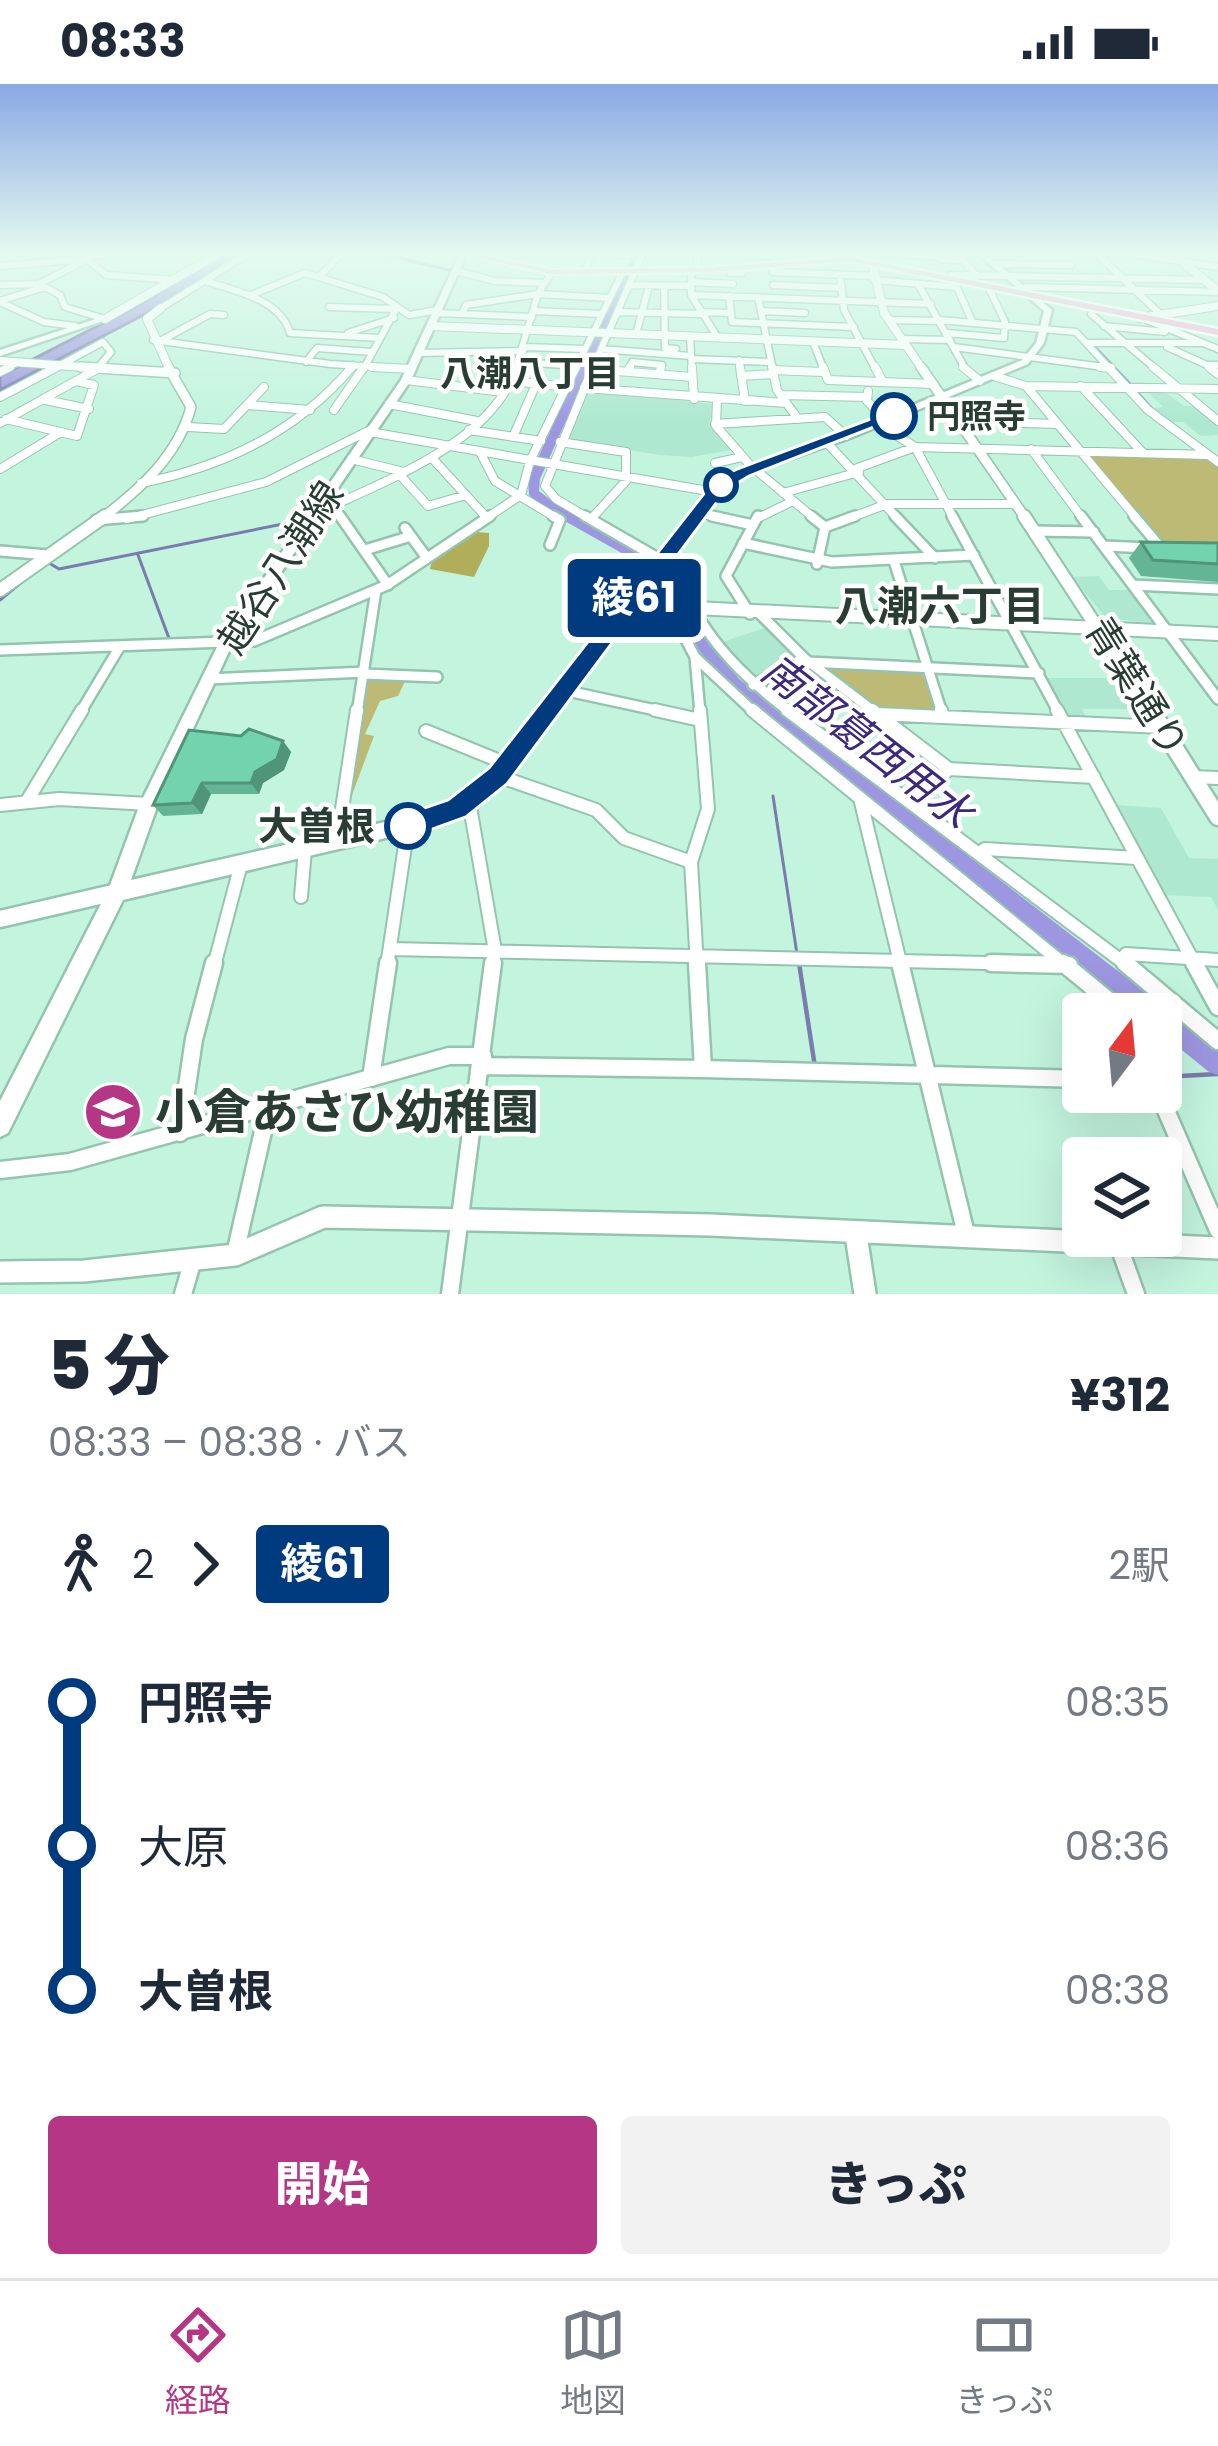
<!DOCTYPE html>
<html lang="ja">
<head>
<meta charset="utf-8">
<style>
  :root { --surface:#fff; --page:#f2f2f3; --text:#1f2937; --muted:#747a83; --line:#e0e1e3; --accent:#b53684 }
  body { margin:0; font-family:Poppins,"Noto Sans JP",sans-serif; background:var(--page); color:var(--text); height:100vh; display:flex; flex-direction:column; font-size:45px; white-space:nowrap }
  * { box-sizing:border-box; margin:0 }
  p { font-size:39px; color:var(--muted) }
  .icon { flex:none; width:66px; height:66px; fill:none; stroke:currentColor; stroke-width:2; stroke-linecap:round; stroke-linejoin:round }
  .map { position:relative; height:1210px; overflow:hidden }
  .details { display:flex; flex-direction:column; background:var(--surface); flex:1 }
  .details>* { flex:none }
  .badge { padding:0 24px; border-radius:9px; font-size:42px; line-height:78px }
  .needle { width:78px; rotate:16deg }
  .buttons { position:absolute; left:1062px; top:909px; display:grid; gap:24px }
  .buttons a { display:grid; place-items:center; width:120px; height:120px; border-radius:12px; background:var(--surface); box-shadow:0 12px 48px #0002; font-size:60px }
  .map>.badge { position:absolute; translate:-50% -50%; box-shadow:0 0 0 6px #fff }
  .legs { display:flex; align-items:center; gap:18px; height:132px; padding:0 48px; font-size:39px }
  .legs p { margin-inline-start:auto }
  .summary { display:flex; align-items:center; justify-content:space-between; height:204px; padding:0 48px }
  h1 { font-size:66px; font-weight:800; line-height:90px }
  .action { display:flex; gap:24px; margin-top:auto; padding:24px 48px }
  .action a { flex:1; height:138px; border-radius:12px; background:var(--accent); color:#fff; font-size:48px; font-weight:800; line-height:138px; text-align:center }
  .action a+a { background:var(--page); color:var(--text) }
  ul { padding:0 48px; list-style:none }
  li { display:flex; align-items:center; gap:42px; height:144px; font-size:45px }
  li i { display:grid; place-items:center; width:18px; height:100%; margin:0 15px; background:currentColor }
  li i::after { content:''; width:30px; height:30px; margin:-15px; border:9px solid; border-radius:50%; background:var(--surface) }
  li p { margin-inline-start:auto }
  li:first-child i { background:linear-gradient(#0000 50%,currentColor 0) }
  li:last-child i { background:linear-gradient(currentColor 50%,#0000 0) }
  .status { display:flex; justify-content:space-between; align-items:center; height:84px; padding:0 60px; background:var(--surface); direction:ltr }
  .status svg { height:33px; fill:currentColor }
  .tabs { display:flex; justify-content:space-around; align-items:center; height:168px; border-top:3px solid var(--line); background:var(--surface); font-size:33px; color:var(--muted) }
  .tabs a { display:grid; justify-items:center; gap:6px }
  .tabs .current { color:var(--accent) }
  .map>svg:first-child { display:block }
  .built { fill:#aee8d0 }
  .green { fill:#bcba74 }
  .forest { fill:#b0ae5a }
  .water { fill:#9d97e1; stroke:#7a7cad; stroke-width:3 }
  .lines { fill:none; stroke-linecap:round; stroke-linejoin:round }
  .stream-far1 { stroke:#7a7cad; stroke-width:3 }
  .stream { stroke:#7a7cad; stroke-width:4.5 }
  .river { fill:#9d97e1; fill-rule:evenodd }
  .minor-far4-casing { stroke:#94c4b0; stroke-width:9 }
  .minor-far3-casing { stroke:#94c4b0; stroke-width:10 }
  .minor-far2-casing { stroke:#94c4b0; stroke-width:14 }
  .minor-far1-casing { stroke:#94c4b0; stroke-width:16 }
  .minor-casing { stroke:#94c4b0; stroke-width:21 }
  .tertiary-far4-casing { stroke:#94c4b0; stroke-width:10 }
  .tertiary-far3-casing { stroke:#94c4b0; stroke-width:12 }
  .tertiary-far2-casing { stroke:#94c4b0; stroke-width:16 }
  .tertiary-far1-casing { stroke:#94c4b0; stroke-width:21 }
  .tertiary-casing { stroke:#94c4b0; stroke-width:26 }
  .secondary-casing { stroke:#94c4b0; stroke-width:5 }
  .primary-casing { stroke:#fff; stroke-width:5 }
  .minor-far4 { stroke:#fff; stroke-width:6 }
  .minor-far3 { stroke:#fff; stroke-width:8 }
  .minor-far2 { stroke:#fff; stroke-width:9 }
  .minor-far1 { stroke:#fff; stroke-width:12 }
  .minor { stroke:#fff; stroke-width:16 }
  .tertiary-far4 { stroke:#fff; stroke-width:8 }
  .tertiary-far3 { stroke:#fff; stroke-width:9 }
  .tertiary-far2 { stroke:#fff; stroke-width:12 }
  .tertiary-far1 { stroke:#fff; stroke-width:16 }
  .tertiary { stroke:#fff; stroke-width:21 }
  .secondary { fill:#fff; fill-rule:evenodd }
  .primary { fill:#f4bbd9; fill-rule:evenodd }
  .wall { fill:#63b596 }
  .shaded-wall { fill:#50947a }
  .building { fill:#73d3af; stroke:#50947a; stroke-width:3 }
  .line-1 { fill:#003b80; stroke:#fff; stroke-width:3 }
  .stop-1-dot { fill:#fff; stroke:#003b80; stroke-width:6 }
  .labels { text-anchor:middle; stroke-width:9; stroke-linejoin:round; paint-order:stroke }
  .far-stop-label { font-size:33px; font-weight:bold; fill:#293d35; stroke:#fff; text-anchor:start }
  .far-neighbourhood-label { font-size:36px; font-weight:bold; fill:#293d35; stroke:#fff }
  .street-label { font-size:39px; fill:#293d35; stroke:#fff }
  .stop-label { font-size:39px; font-weight:bold; fill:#293d35; stroke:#fff; text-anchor:end }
  .neighbourhood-label { font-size:42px; font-weight:bold; fill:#293d35; stroke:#fff }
  .water-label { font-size:42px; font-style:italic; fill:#3b297e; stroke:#fff }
  .near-poi-label { font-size:48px; font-weight:bold; fill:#293d35; stroke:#fff; text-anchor:start }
</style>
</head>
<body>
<div class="status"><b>08:33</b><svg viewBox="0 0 49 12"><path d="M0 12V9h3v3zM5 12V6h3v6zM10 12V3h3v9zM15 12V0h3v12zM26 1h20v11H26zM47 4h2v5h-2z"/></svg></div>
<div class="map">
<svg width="1218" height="1210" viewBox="0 0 1218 1210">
  <rect width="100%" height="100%" fill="#c2f4de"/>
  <!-- built -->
  <path class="built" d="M1144 304 1161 305 1184 322H1195L1218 339V351L1201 352 1183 338H1170L1153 324 1163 323Z
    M587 306 712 320 710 341 731 366 692 373 660 371 567 356Z
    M1099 492 1109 506H1133L1159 540 1106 534 1072 493Z
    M765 544 799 574 753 597 716 560Z
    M1046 594H1123L1143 625H1082L1088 637 1069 636Z
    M1114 721 1161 724 1189 774 1218 775V825L1211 813 1163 811Z"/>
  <!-- green -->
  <path class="green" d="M1085 370 1203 372 1218 380V462L1161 460Z
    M823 585 921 586 937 627H877Z
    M369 594 406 595 398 612 380 617 365 650 374 652 346 727Z"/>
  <!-- forest -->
  <path class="forest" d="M476 448 489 449V462L474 493 430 485 432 477Z"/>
  <!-- water -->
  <path class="water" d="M225 169H244L147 229 0 306V292L137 222Z"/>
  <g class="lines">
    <!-- stream-far1 -->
    <path class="stream-far1" d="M378 169 449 186
      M1095 263 1130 300
      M1136 307 1153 326
      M138 471 170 557
      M49 479 59 485 298 437
      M0 516 40 483
      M773 712 797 870"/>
    <!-- stream -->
    <path class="stream" d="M799 879 815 983
      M1161 993 1218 990"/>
    <!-- river -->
    <path class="river" d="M633 169H641L540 395 539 407 557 421 660 479 699 545 739 595 1218 964V991L1209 988 1161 949V930H1137L727 603 689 553 650 485 547 427 529 411 528 395Z"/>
    <defs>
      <path id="minor-far4" d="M601 169 630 171
        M697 169 698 186
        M733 169 770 172
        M884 169 940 173
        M1096 169 1159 229
        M1128 169 1218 183
        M93 172 118 169
        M941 175 963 176 976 191
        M995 180 1071 181
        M0 182 87 175 106 191 176 196
        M691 186V211L718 254
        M456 187 495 197 545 199
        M585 188 592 169
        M773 188 873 192
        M730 189H742
        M840 191 844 226 876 286
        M950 191 1204 196
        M320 192 342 169
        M874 196 956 203
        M208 198C237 207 281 216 290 249L380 254
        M691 198 733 200
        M918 200 966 286
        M0 201 39 200
        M630 201 691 202
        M773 201 841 204
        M956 201 972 237
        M42 202 39 200 82 178
        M664 202 665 264 676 265
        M1026 203 1218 208
        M251 211 305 189 383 213 409 231 438 226
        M691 211 931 220
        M729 212 732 238 854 243
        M758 213 773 286
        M0 217 45 203 60 211 65 223 105 235
        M0 218 44 238 75 242
        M329 223 396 225 363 286
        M161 224 249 169
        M1093 225 1091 230 1157 286
        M533 227 602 230
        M762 227 805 229
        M618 228 700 230
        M699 228 731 229
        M437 229 532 233
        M462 230 466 221 538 210 610 214
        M888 236 941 237
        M940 236 1076 248 1111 286
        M1147 236 1218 265
        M1104 242 1165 248
        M348 249 394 234
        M947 249 1004 254 1005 238 988 202
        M636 250 649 202
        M690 252 692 286
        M901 255 950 256
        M153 256 330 280 411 285
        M162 256 210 230 224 231
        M813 258 824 286
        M1087 259H1203
        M525 263 585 265
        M954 263 1111 284
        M1167 263 1207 281
        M601 265 691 272
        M418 269 523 267
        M691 275 771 278
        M739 276 740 286
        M306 278 317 264 372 268
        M521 278 577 282
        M592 285 599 286
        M4 286 18 278
        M51 286 103 258 111 268 96 286
        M349 286 353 281
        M515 286 538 210 552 188
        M575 286 623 187
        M592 286 643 169
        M629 286 632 278 662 281 660 286
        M1213 286 1207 281H1218"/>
      <path id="minor-far3" d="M372 283 411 285
        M692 283 694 315
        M740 283 745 317
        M772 283 777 306 798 335
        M823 283 828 296 933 300
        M875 283 883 298
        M963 283 980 297
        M1100 283 1111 284
        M1108 283 1148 326 1218 378
        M1153 283 1218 337
        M1209 283 1218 290
        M592 285 692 293
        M773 286 822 288
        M0 288 10 283
        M628 288 630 283
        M659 290 661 283
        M741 292 774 290
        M994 292 1026 302 1218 305
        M406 296 503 308
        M512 297 567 303
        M1026 302 1137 435
        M1081 302 1143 369
        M584 304 786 319
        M868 307 867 317 885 335
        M781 311 867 313
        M0 313 57 283
        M45 316 89 325
        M717 316 716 342 751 382 815 435
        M389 320 477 337
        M247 321 310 326
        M334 326 364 283
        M6 335 77 352 94 301 76 297
        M958 337 1057 340
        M0 339 101 283
        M877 339 915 363 954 435
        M715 340 825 333 846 352
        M188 343 224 345 264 303
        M469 346 541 357
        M370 348 714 408
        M513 353 536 300
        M560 358 626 368V397L591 435
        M827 359 898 435
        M1031 365 1083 435
        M480 368 495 397 558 435
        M432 374 487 434
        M351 375 404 388
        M715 379 742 373
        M0 385 61 348
        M855 385 915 363 1208 371
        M399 390 428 422 466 411
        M141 399C224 383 297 348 352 283
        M783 409 859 388
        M333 422 342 435
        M699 429 725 435
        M313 431C379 399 494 359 516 283
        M127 435 266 398 372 345
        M485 435 521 411 530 377 576 283
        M590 435 556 415 545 402 593 283
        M756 435 793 417
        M847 435 887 420H1016"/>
      <path id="minor-far2" d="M340 432 388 501
        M585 432 663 477
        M712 432 753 441
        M811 432 825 443 817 480
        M895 432 935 474
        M952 432 1059 629
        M1081 432 1218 615
        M1134 432 1161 464
        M96 436 143 432
        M825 443 855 432
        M405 444 424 470
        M1034 447 1094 448
        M743 459 832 478 974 471
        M550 461 560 436 553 432
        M1105 462 1149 464
        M365 466 411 452
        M0 467 48 471
        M664 476C707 550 722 577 791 629
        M894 477 942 629
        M649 495 658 502 695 573 755 629
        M1133 501 1218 505
        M750 530 726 492 758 432
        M760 530 804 574 876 629
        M0 566 254 557 387 501 490 432
        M695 573 700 629
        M808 578 1039 589
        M364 590 437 593
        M208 595 365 588
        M753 601 804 574
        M563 606 669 629
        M80 629 119 564
        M357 629 376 506"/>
      <path id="minor-far1" d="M655 626 700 636
        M752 626 1066 882
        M787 626 1128 882
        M872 626 949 685 912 718
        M941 626 943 633
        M1057 626 1196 882
        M878 630 1162 643
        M426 647 507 680
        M949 685 1094 693
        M498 692 596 726 624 754 691 778
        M1193 693 1218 694
        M860 714 901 882
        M27 717 82 626
        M469 717 495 867 493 882
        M0 721 59 715 149 720
        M337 758 357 626
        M980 769 985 765 1136 774
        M301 813 305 765
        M392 865 1069 881
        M1121 876 1126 870 1218 876
        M214 882 241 780
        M387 882 408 742
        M697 882 691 778 708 725 700 626"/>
      <path id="minor" d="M900 879 966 1150
        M991 879 1069 881
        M1063 879 1125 930
        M1125 879 1218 957
        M1194 879 1218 923
        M482 982 703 985 697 879
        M703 985 1083 995
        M371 994 388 879
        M1158 1008 1218 1146
        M180 1049 194 955 214 879
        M0 1086 70 1078 449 972H483
        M1118 1160 1136 1210
        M235 1170 269 1021
        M183 1210 193 1176
        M450 1210 493 879"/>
      <path id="tertiary-far4" d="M870 169 884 229 923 286
        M1179 169 1186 181 1218 207
        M161 224 147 235 170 286
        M1139 234 1218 222
        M105 235 220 169
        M431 242 906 261
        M0 277 125 286"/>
      <path id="tertiary-far3" d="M81 283 175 289
        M921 283 1026 435
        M101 435C140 405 178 372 191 323L168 283"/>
      <path id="tertiary-far2" d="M1024 432 1153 629
        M0 506 105 432
        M695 524 1218 550"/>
      <path id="tertiary-far1" d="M1151 626 1218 733
        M0 835 117 808"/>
      <path id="tertiary" d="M856 1151 865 1210
        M0 1188 84 1187 235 1171 323 1133 711 1141 1218 1164"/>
      <path id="secondary" d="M460 169H467L411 296 232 561 158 720 131 796 429 728 463 712 492 687 716 400 739 386 842 350 1022 276 1036 259 1044 227 977 169H985L1052 226 1044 259 1028 280 850 354 747 390 724 404 504 697 475 722 432 743 123 816 8 1049 0 1053V1017L109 804 140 720 219 559 401 296Z
        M102 233 109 235 0 272V266Z"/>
      <path id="primary" d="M457 169H474L552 186 708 184 850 173 1218 245V251L850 177 708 188 552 190Z
        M1209 169H1218V172L1210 171Z"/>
    </defs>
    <!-- minor-far4 casing -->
    <use href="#minor-far4" class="minor-far4-casing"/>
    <!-- minor-far3 casing -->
    <use href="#minor-far3" class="minor-far3-casing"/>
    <!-- minor-far2 casing -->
    <use href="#minor-far2" class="minor-far2-casing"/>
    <!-- minor-far1 casing -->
    <use href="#minor-far1" class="minor-far1-casing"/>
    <!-- minor casing -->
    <use href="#minor" class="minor-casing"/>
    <!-- tertiary-far4 casing -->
    <use href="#tertiary-far4" class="tertiary-far4-casing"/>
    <!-- tertiary-far3 casing -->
    <use href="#tertiary-far3" class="tertiary-far3-casing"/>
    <!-- tertiary-far2 casing -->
    <use href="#tertiary-far2" class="tertiary-far2-casing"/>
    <!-- tertiary-far1 casing -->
    <use href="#tertiary-far1" class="tertiary-far1-casing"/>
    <!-- tertiary casing -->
    <use href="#tertiary" class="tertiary-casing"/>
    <!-- secondary casing -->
    <use href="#secondary" class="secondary-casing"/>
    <!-- primary casing -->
    <use href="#primary" class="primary-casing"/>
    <!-- minor-far4 -->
    <use href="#minor-far4" class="minor-far4"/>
    <!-- minor-far3 -->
    <use href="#minor-far3" class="minor-far3"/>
    <!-- minor-far2 -->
    <use href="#minor-far2" class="minor-far2"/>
    <!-- minor-far1 -->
    <use href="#minor-far1" class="minor-far1"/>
    <!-- minor -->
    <use href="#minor" class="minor"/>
    <!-- tertiary-far4 -->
    <use href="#tertiary-far4" class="tertiary-far4"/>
    <!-- tertiary-far3 -->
    <use href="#tertiary-far3" class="tertiary-far3"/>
    <!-- tertiary-far2 -->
    <use href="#tertiary-far2" class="tertiary-far2"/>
    <!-- tertiary-far1 -->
    <use href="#tertiary-far1" class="tertiary-far1"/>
    <!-- tertiary -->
    <use href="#tertiary" class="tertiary"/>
    <!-- secondary -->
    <use href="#secondary" class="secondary"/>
    <!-- primary -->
    <use href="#primary" class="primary"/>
  </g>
  <!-- wall -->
  <path class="wall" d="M1141 458 1218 459V498L1141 492 1129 474Z
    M283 657 291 668 284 686 263 699 259 710H211L202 730 163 732 153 721Z"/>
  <!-- shaded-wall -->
  <path class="shaded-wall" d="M283 657 291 668 284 686 263 699 259 710 251 699 255 688Z
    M202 699 211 710 202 730 192 719Z"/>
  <!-- building -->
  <path class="building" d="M1141 458 1218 459V480L1153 476Z
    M249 645 283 657 277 675 255 688 251 699H202L192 719 153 721 189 646 241 652Z"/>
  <!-- sky -->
  <linearGradient id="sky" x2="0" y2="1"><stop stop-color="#8aa8e5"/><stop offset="0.5" stop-color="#e4faf0"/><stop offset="1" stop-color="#e4faf0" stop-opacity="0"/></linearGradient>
  <rect width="1218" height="339" fill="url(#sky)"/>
  <!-- line-1 -->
  <path class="line-1" d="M889 328 902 332 749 392 726 406 507 700 466 733 408 754 398 751 394 742 398 733 448 716 489 684 713 398 737 385Z"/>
  <!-- icons -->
  <defs>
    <symbol id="school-disc" viewBox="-11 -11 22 22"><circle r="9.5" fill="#b53684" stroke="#fff"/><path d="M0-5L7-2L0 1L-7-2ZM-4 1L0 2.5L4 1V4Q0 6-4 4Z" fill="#fff"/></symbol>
  </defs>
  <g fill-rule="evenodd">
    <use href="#school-disc" x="80" y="995" width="66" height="66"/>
  </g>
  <!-- markers -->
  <g class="stop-1-dot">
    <circle cx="894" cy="332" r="21"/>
    <circle cx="721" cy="401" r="15"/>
    <circle cx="408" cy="742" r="21"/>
  </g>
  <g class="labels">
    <!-- far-stop labels -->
    <g class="far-stop-label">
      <text x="927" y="344">円照寺</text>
    </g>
    <!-- far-neighbourhood labels -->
    <g class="far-neighbourhood-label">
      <text x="530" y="302">八潮八丁目</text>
    </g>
    <!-- street labels -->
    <g class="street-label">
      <text transform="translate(280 483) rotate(-57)" y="14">越谷八潮線</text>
      <text transform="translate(1137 603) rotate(58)" y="14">青葉通り</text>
    </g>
    <!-- stop labels -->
    <g class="stop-label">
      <text x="375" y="756">大曽根</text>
    </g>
    <!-- neighbourhood labels -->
    <g class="neighbourhood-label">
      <text x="940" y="537">八潮六丁目</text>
    </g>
    <!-- water labels -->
    <g class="water-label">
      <text transform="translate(867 657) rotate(38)" y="15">南部葛西用水</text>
    </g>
    <!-- near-poi labels -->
    <g class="near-poi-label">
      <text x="155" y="1045">小倉あさひ幼稚園</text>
    </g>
  </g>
</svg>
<div class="buttons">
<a><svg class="needle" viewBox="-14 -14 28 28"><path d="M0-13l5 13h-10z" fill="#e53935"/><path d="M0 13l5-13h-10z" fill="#747a83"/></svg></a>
<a><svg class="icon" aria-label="layers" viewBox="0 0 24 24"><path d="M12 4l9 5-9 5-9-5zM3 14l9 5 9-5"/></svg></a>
</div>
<b class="badge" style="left:634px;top:514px;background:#003b80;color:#fff">綾61</b>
</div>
<section class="details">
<div class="summary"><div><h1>5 分</h1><p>08:33 – 08:38 · バス</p></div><b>¥312</b></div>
<div class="legs"><svg class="icon" aria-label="walk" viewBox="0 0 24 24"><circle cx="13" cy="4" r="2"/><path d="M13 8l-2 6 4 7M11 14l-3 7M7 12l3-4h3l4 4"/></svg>2<svg class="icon" aria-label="forward" viewBox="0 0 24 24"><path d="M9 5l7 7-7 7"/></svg><b class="badge" style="background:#003b80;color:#fff">綾61</b><p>2駅</p></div>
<ul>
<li><i style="color:#003b80"></i><b>円照寺</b><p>08:35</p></li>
<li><i style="color:#003b80"></i><span>大原</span><p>08:36</p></li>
<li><i style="color:#003b80"></i><b>大曽根</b><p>08:38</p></li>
</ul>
<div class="action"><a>開始</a><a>きっぷ</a></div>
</section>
<nav class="tabs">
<a class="current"><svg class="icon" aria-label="directions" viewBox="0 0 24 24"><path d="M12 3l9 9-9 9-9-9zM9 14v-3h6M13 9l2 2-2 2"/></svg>経路</a>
<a><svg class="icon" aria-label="map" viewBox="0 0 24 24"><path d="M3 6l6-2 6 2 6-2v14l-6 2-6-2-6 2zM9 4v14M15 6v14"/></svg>地図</a>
<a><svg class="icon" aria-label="tickets" viewBox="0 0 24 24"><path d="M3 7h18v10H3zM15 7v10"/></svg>きっぷ</a>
</nav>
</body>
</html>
